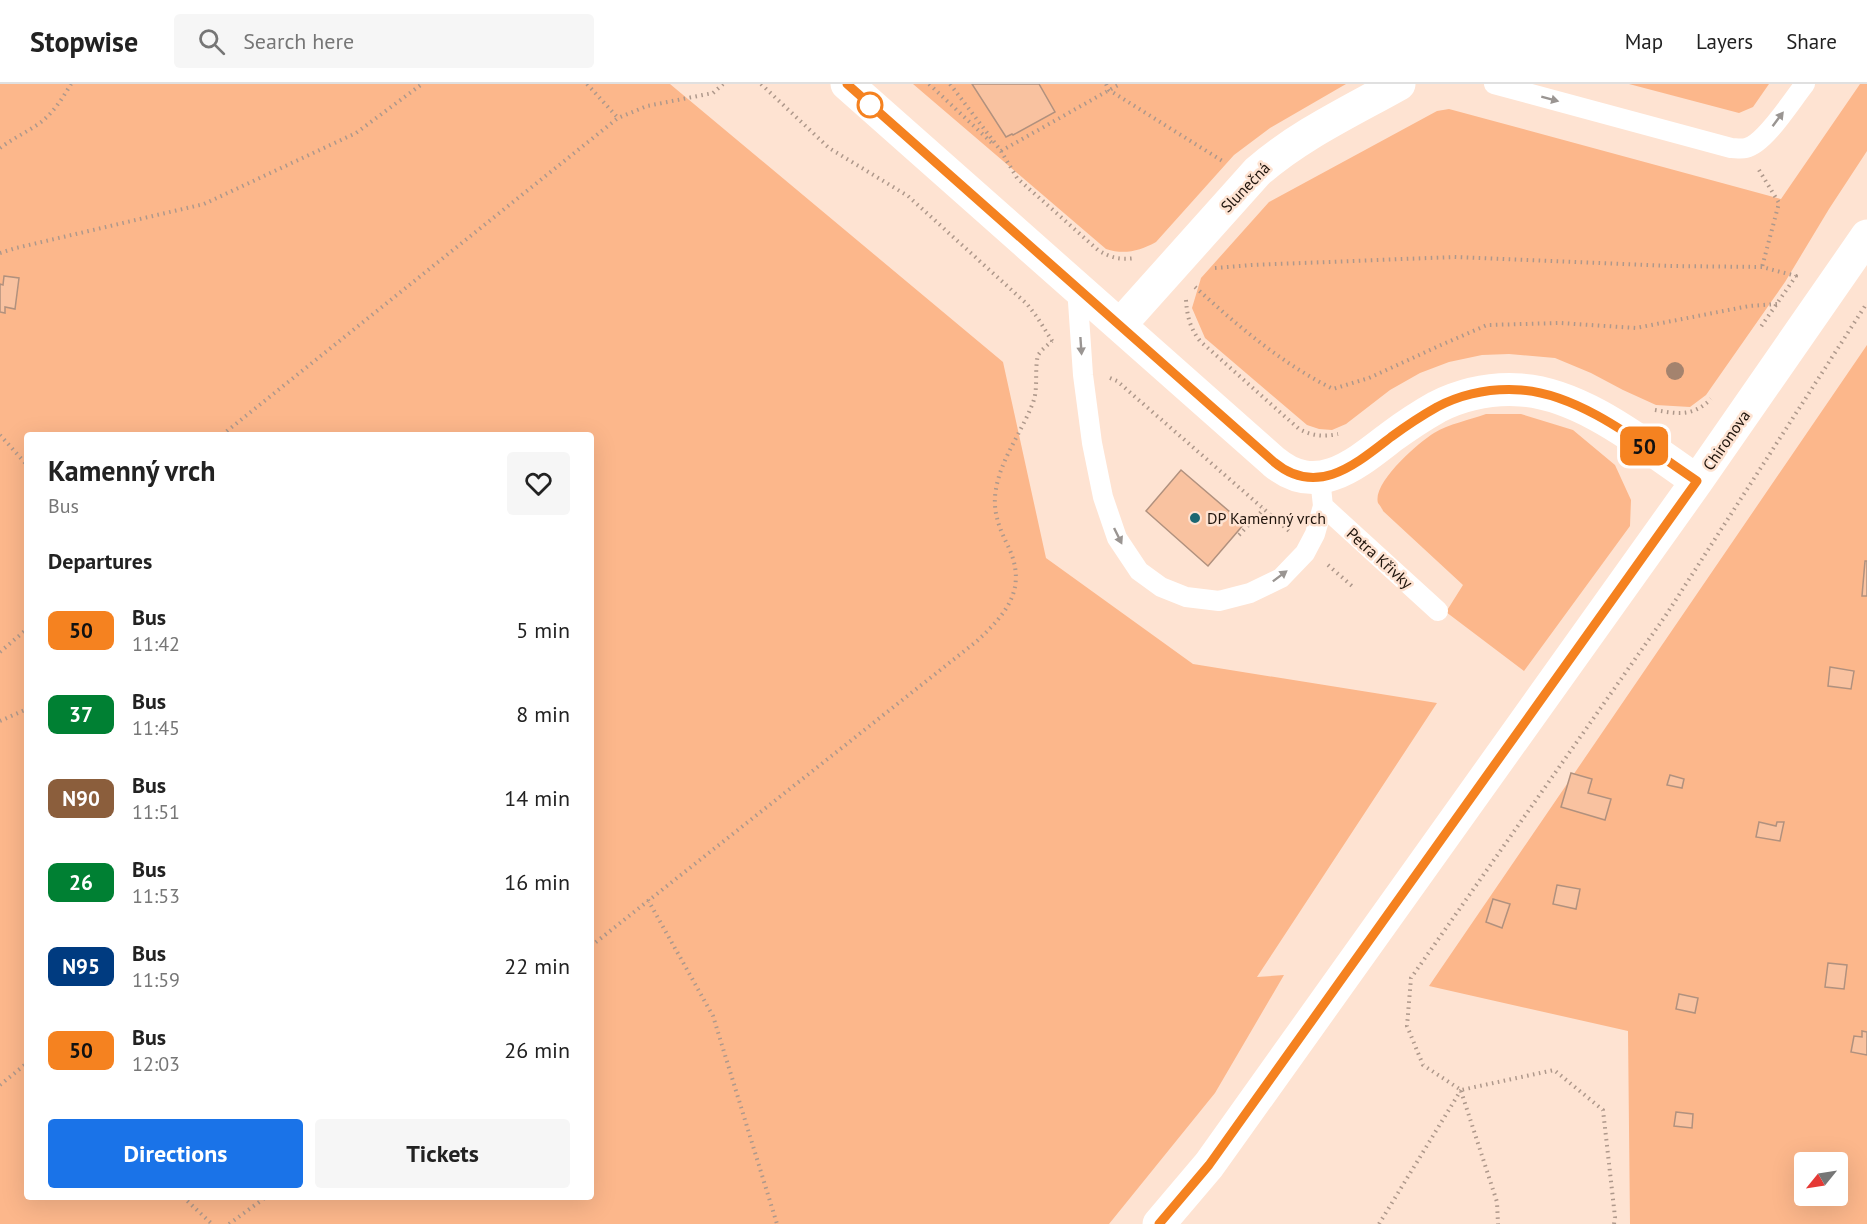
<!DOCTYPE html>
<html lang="en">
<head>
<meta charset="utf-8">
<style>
  :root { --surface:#fff; --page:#f6f6f6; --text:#222; --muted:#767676; --line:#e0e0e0; --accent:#1a73e8 }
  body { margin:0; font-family:"PT Sans",sans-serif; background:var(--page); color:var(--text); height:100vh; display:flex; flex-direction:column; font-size:22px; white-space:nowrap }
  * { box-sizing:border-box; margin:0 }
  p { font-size:20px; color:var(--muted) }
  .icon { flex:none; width:33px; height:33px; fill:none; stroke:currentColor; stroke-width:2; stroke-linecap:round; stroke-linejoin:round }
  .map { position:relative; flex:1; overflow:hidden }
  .side { position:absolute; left:24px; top:348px; width:570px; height:768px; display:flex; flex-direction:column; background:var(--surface); border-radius:6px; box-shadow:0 6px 24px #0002 }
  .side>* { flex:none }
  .badge { padding:0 12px; border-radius:9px; font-size:21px; line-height:39px }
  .needle { width:39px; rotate:240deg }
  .controls { position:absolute; left:1794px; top:1068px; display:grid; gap:12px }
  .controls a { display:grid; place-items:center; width:54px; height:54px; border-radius:6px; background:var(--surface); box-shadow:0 6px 24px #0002; font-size:30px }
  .map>.badge { position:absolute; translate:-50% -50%; box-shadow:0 0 0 3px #fff }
  h2 { padding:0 24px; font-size:22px; line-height:54px }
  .round { display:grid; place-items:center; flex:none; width:63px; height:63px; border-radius:6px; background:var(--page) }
  .headline { display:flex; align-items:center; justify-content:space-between; height:102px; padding:0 24px }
  h1 { font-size:28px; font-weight:800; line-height:45px }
  .primary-button { display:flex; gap:12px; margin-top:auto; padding:12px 24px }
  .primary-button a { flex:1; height:69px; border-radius:6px; background:var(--accent); color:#fff; font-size:24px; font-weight:800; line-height:69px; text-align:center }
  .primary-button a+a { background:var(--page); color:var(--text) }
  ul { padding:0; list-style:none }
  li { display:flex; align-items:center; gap:18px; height:84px; padding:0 24px }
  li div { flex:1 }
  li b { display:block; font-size:22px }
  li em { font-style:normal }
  li .badge { min-width:66px; font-weight:700; text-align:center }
  header { display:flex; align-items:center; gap:36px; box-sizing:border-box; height:84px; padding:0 30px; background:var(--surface); border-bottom:2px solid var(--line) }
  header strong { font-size:28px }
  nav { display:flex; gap:33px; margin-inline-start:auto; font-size:21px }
  .search { width:420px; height:54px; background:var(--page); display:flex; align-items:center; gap:15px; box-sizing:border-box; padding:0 21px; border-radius:6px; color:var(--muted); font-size:22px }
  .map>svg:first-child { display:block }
  .green { fill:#fcb78b; fill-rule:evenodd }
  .building { fill:#f9c2a0; stroke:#b1917e; stroke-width:1.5 }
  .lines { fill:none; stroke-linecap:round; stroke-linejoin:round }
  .path { stroke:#ae988b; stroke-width:4; stroke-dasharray:1.5 4.5; stroke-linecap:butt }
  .lane { stroke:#fff; stroke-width:20 }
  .street { stroke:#fff; stroke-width:33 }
  .secondary { stroke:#fff; stroke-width:33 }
  .tree { fill:#a4836e }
  .oneway { fill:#9a9592 }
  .line-casing { stroke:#fff; stroke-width:14 }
  .line { stroke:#f58220; stroke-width:9 }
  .stop-dot { fill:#fff; stroke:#f58220; stroke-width:3 }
  .poi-dot { fill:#1c6772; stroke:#fee3d2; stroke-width:2 }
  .labels { text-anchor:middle; stroke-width:5; stroke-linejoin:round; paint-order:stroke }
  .street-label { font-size:16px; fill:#1f140c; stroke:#fee3d2 }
  .poi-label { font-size:16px; fill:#1f140c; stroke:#fee3d2; text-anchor:start }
</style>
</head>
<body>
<header>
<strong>Stopwise</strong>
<div class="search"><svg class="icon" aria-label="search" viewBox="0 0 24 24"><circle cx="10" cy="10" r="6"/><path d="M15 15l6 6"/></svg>Search here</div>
<nav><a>Map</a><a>Layers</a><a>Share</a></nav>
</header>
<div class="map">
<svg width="1867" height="1140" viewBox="0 0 1867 1140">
  <rect width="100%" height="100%" fill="#fee3d2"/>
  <!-- green -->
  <path class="green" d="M0 0H670L1003 278 1046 474 1193 580 1437 619 1257 893 1284 891 1215 1009 1109 1140H0ZM27 351H591V1113H27Z
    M913 0H1346L1270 44 1234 71 1156 158C1140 167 1124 171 1106 165Z
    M1629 0H1769L1753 23 1739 29Z
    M1860 0H1867V67L1829 125 1785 198 1706 311 1690 323 1656 321 1623 306 1591 289 1555 274 1509 270 1482 271 1449 278 1420 289 1390 306 1346 340 1332 346 1319 345 1307 341 1205 254 1192 224 1201 194 1269 118 1437 27 1449 25 1781 115Z
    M1867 261V1140H1630L1628 947 1429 902ZM1804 1078H1838V1112H1804Z
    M1486 330H1521L1573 346 1615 381 1631 416 1630 442 1524 587 1446 528 1463 501 1383 427C1383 426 1379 420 1378 419 1372 399 1418 359 1434 349 1449 340 1469 336 1486 330Z"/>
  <!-- building -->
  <path class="building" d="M972 0H1039L1055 28 1013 51 1012 50 1006 53Z
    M4 192 19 194 15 225 5 223V229L0 228V200L3 201Z
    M1181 386 1244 440 1208 482 1146 427Z
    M1865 477H1867V512H1862Z
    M1830 583 1854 587 1851 605 1828 602Z
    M1571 689 1592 695 1588 709 1611 715 1605 736 1561 723Z
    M1670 691 1684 695 1682 704 1667 701Z
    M1759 738 1776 742 1777 738H1784L1780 757 1756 753Z
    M1557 801 1580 805 1576 825 1553 820Z
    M1493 815 1510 820 1502 844 1486 838Z
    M1828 879 1847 881 1844 905 1825 903Z
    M1679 910 1698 914 1695 929 1676 925Z
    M1862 947 1867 948V971L1851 968 1854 952 1862 953Z
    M1676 1028 1693 1030 1692 1044 1674 1042Z"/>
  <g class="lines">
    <!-- path -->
    <path class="path" d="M587 0 618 34
      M761 0 829 64 908 112 1027 220 1037 233 1054 260
      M929 0 992 59
      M950 0 1001 67 1017 94 1098 166C1111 174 1120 176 1135 174
      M1106 0 1109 6 1224 78
      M0 64C12 55 25 49 37 41 52 31 62 15 71 0
      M1001 67 1120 0
      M1759 86 1779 119 1762 183
      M0 169 16 164 204 120 356 49 422 0
      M1215 184 1252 181 1454 173 1671 182 1762 183 1796 192 1760 244
      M1195 203C1238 242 1281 279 1333 305L1369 294 1441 261 1487 241 1560 239 1636 244 1749 222 1777 220
      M1186 216C1187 232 1190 244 1200 257L1299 345C1312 352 1324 353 1338 350
      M1110 294 1117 297 1289 447
      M1655 326C1679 330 1692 333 1711 315
      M0 351 27 381
      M222 351 618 34 647 22 713 9 723 0
      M1239 451 1264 425
      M1328 481 1352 502
      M0 568 27 545
      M0 637 27 625
      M648 816 713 932 777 1140
      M591 862 977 557C1007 529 1028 504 1008 462 999 444 992 426 996 405 1001 375 1021 349 1032 321 1039 306 1034 287 1038 271L1042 266 1052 257
      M0 1001 27 979
      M1461 1007 1497 1118 1498 1140
      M183 1113 212 1140
      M229 1140 266 1113
      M1379 1140 1461 1006
      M1614 1140 1615 1133 1603 1026 1554 986 1461 1006 1423 981 1407 942 1411 894 1666 531 1867 219"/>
    <!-- lane -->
    <path class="lane" d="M1494 0 1731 64C1735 64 1741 65 1746 64 1765 60 1792 16 1805 0
      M1077 203 1083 291 1092 359 1103 413 1117 454 1139 487 1161 503 1186 513 1219 517 1250 509 1281 494 1305 469 1315 450 1323 422 1320 394
      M1323 422 1438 527"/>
    <!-- street -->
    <path class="street" d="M1120 241 1257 88C1299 51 1351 27 1399 0"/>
    <!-- secondary -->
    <path class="secondary" d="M847 0 1274 378C1317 414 1356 380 1391 353 1406 342 1421 332 1437 323 1463 310 1492 304 1521 306 1583 310 1647 363 1697 397
      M1159 1140 1209 1081 1697 397 1867 152"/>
  </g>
  <!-- trees -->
  <circle class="tree" cx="1675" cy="287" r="9"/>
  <!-- one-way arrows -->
  <defs><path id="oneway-solid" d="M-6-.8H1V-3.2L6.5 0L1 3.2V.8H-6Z" transform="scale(1.5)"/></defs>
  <g class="oneway">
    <use href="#oneway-solid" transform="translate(1550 15) rotate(15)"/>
    <use href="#oneway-solid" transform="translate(1778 35) rotate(-53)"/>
    <use href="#oneway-solid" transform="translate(1081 262) rotate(86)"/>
    <use href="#oneway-solid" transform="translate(1118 452) rotate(64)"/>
    <use href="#oneway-solid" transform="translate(1280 492) rotate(-37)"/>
  </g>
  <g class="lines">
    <defs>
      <path id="line" d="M847 0 1274 378C1317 414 1356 380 1391 353 1406 342 1421 332 1437 323 1462 310 1492 304 1521 306 1582 310 1647 364 1697 397L1209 1081 1159 1140"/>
    </defs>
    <!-- line casing -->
    <use href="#line" class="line-casing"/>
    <!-- line -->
    <use href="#line" class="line"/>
  </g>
  <!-- markers -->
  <circle class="stop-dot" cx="870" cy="21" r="12"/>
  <circle class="poi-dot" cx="1195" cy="434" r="6"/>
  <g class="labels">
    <!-- street labels -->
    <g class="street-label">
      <text transform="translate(1245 103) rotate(-46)" y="6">Slunečná</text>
      <text transform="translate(1726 356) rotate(-55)" y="6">Chironova</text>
      <text transform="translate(1380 474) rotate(42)" y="6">Petra Křivky</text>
    </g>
    <!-- poi labels -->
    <g class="poi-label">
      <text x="1207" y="440">DP Kamenný vrch</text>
    </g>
  </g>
</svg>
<div class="controls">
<a><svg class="needle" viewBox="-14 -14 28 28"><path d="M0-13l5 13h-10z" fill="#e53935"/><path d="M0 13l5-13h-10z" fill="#767676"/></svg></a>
</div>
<b class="badge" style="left:1644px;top:362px;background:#f58220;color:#111">50</b>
<section class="side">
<div class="headline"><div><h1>Kamenný vrch</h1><p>Bus</p></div><a class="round"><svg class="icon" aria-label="heart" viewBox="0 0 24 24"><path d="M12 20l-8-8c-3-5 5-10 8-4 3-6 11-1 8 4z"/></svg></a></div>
<h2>Departures</h2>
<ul>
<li><span class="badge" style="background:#f58220;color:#111">50</span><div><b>Bus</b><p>11:42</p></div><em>5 min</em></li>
<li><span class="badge" style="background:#008033;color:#fff">37</span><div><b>Bus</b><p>11:45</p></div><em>8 min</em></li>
<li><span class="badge" style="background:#8b5e3c;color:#fff">N90</span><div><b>Bus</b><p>11:51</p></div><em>14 min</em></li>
<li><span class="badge" style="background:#008033;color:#fff">26</span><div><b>Bus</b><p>11:53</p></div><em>16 min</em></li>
<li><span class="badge" style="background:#003b80;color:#fff">N95</span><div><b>Bus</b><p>11:59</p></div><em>22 min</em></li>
<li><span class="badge" style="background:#f58220;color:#111">50</span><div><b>Bus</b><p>12:03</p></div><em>26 min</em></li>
</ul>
<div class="primary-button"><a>Directions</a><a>Tickets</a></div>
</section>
</div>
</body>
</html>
